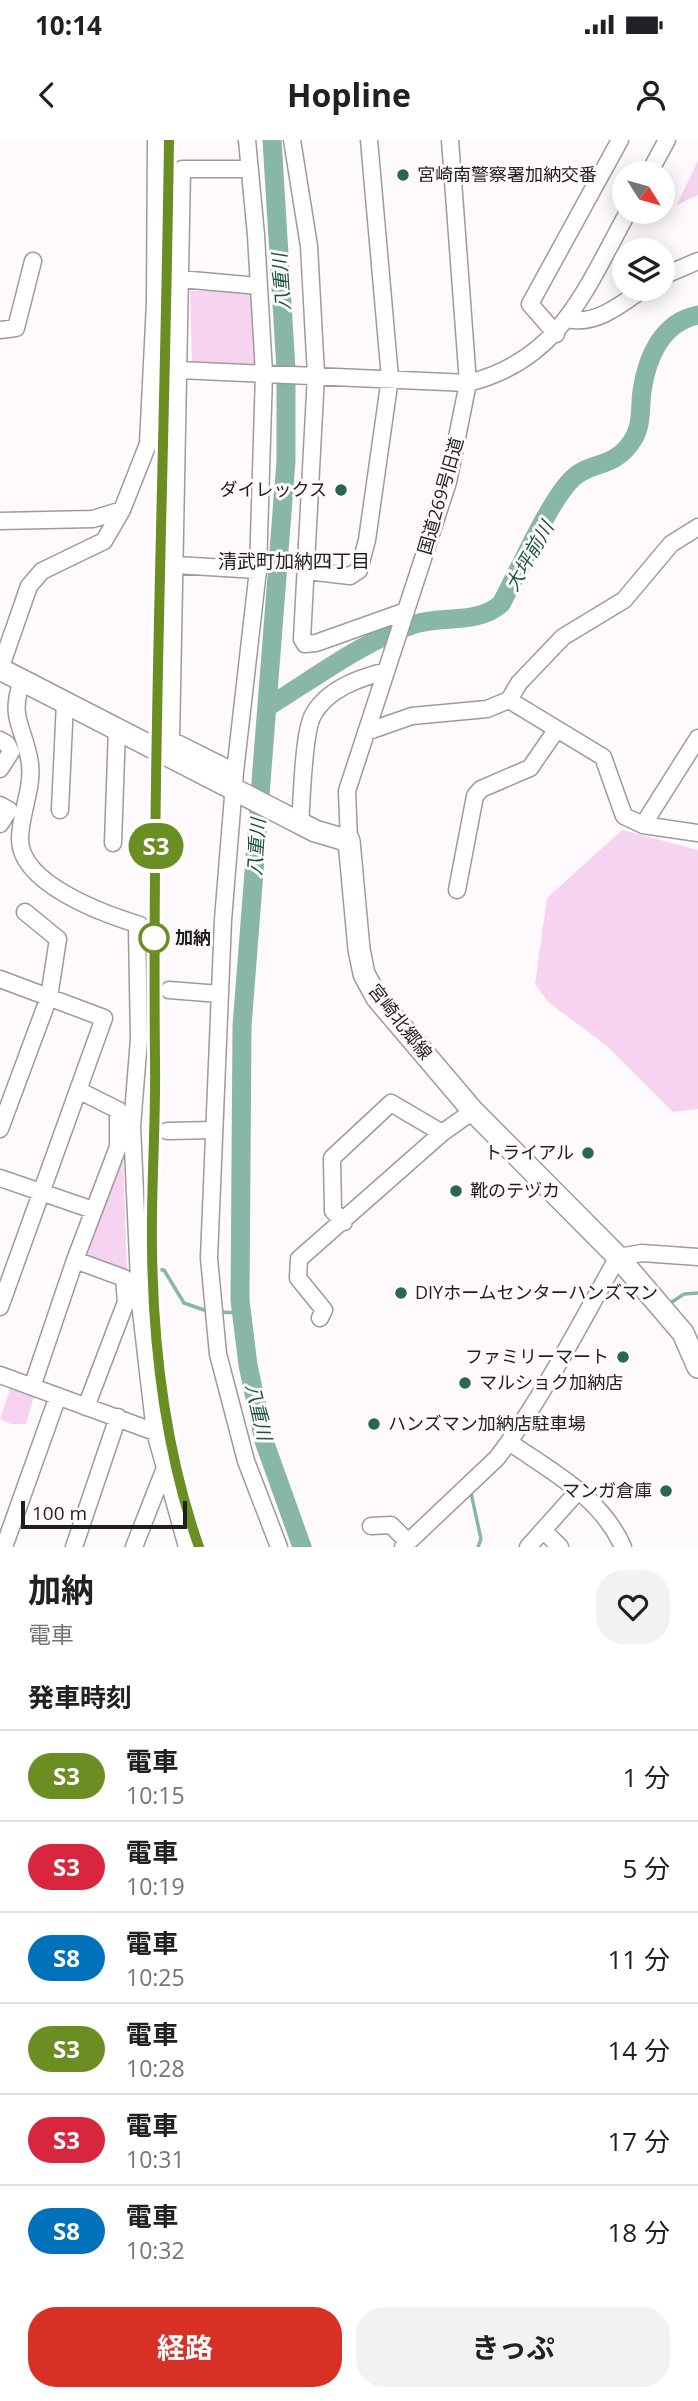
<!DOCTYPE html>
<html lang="ja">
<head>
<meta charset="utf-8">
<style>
  :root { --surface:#fff; --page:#f2f2f2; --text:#202124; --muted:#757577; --line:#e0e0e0; --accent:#d93025 }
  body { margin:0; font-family:"Open Sans","Noto Sans JP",sans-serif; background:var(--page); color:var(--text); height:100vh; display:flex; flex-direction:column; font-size:26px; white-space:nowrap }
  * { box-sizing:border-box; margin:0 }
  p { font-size:23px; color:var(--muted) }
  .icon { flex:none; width:38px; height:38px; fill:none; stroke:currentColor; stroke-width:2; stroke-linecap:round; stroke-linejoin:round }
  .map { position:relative; height:1407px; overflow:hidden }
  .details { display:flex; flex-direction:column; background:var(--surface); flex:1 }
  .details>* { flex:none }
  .badge { padding:0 14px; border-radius:23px; font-size:24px; line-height:46px }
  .needle { width:46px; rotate:127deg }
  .tools { position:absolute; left:612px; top:21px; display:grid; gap:14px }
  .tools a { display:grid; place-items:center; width:63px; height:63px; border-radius:50%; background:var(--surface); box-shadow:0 4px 18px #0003; font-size:35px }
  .scale { position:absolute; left:21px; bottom:18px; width:166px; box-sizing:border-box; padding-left:7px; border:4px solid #211e20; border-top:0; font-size:19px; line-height:24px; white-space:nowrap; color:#211e20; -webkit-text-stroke:5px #fef9fd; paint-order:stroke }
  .map>.badge { position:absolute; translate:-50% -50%; box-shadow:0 0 0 4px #fff }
  h2 { padding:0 28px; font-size:26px; line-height:63px }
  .round { display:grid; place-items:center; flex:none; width:74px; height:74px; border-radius:28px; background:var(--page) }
  .headline { display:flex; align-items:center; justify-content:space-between; height:119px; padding:0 28px }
  h1 { font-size:33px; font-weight:700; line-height:52px }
  .cta { display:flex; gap:14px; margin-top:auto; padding:14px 28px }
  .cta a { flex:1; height:80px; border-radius:28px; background:var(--accent); color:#fff; font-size:28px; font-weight:700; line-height:80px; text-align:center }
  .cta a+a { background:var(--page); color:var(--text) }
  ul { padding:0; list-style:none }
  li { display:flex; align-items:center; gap:21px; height:91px; padding:0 28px; border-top:2px solid var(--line) }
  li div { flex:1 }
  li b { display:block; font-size:26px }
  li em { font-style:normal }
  li .badge { min-width:77px; font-weight:700; text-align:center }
  .status { display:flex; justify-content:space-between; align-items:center; height:49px; padding:0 35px; background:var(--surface); direction:ltr }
  .status svg { height:19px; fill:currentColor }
  header { display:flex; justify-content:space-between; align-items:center; height:91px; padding:0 28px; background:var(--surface); font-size:32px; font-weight:700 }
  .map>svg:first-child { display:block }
  .green { fill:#f6d4ef }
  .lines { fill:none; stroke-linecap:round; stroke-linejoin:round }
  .stream { stroke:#88b7a5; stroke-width:3.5 }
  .river { stroke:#88b7a5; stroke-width:19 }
  .minor-casing { stroke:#a0999f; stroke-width:19 }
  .major-casing { stroke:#a0999f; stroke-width:24 }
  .minor { stroke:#fff; stroke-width:16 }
  .major { stroke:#fff; stroke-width:21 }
  .rail { stroke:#989497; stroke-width:3.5; stroke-dasharray:10 5; stroke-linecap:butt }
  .line-casing { stroke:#fff; stroke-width:16 }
  .line { stroke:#6b8e23; stroke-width:10 }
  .poi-dot { fill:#296753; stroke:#fef9fd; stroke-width:2.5 }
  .stop-dot { fill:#fff; stroke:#6b8e23; stroke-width:3.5 }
  .labels { text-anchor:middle; stroke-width:6; stroke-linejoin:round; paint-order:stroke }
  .poi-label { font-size:18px; fill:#211e20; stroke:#fef9fd; text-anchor:start }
  .street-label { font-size:18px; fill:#211e20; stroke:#fef9fd }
  .stop-label { font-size:18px; font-weight:bold; fill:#211e20; stroke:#fef9fd; text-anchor:start }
  .water-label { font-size:19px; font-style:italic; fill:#185542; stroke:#fef9fd }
  .neighbourhood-label { font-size:19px; fill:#211e20; stroke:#fef9fd }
</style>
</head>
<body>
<div class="status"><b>10:14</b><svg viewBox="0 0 49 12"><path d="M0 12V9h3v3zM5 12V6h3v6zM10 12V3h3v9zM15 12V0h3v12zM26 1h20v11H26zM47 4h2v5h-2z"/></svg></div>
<header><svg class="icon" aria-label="back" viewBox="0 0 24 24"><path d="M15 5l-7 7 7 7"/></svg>Hopline<svg class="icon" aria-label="person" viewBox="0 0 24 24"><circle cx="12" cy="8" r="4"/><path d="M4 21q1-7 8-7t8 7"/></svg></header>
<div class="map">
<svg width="698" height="1407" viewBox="0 0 698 1407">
  <rect width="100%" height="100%" fill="#fef9fd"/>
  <!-- green -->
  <path class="green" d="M698 21V55L675 66H676Z
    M190 151H253L256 226 192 223Z
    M622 690 698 710V969L673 972 607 906 548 862 535 844 547 758Z
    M123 1014 127 1133 86 1119Z
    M10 1249 34 1256 26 1284H11L0 1279Z"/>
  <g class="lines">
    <!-- stream -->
    <path class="stream" d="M144 1129 164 1130 184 1163 210 1172
      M672 1162 684 1154 698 1153
      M217 1172 242 1173
      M471 1353 481 1399 478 1407"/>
    <!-- river -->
    <path class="river" d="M272 0 286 229V321L242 886 240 1160 248 1225 264 1301 302 1407
      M269 566C315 538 363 501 415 484 445 475 476 485 501 464 518 433 550 359 573 338 592 320 615 330 634 298 642 284 640 267 642 251 647 217 662 182 698 175"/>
    <defs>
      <path id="minor" d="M247 0 256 95 264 233 258 430 235 632 223 780 209 1118 218 1214 246 1321 279 1407
        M292 0 309 106 316 235 302 499 305 504 316 503 406 471
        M649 33 667 0
        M663 136 698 121
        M180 139 259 146
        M568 179C595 186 622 164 643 149
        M0 190 16 188 33 121
        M556 194 530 164 620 0
        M179 230 468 243C561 220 586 148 628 72
        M0 381 93 379 122 370
        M176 425 258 430
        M307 431 350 436 359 430 367 400 390 238 369 0
        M0 529 29 446 42 431 104 401 122 370 148 304 155 163 156 0
        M22 541C8 580 25 587 30 624 33 649 20 674 20 699 20 744 104 774 140 785L137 788 139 899 132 986 140 1163 155 1292 187 1407
        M509 560 603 617 624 676 643 685 698 693
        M366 592 412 576 487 569 509 560 519 543 563 497 624 460 671 404 698 387
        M0 600 7 604 11 612 0 629
        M235 632 171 600 182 29H249
        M0 665 9 670 0 684
        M60 670 65 562
        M300 684C302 660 303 593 313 575 327 549 359 538 386 531
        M643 685 698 598
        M349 701 347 651 448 342 468 243 450 0
        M113 703 117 588
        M457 750 475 656 481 649 530 628 557 589
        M0 839 104 878 0 1167
        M169 850 220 854
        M0 989 49 857 58 799 25 772
        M167 991 214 990
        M0 1038 93 1070
        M344 1082 333 1071 332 1018 391 963 442 993
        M75 1120 124 1138 126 1162 86 1267
        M320 1178 324 1170 298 1138 299 1119 442 993 473 971
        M0 1235 155 1292
        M32 1247 75 1120 118 1007V970L78 950
        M509 1302C552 1332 601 1357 623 1407
        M371 1386 391 1385 408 1402
        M544 1391 560 1407
        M4 1407 58 1256
        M74 1407 118 1277
        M134 1407 165 1328
        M403 1407 497 1318C544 1256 579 1185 618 1117L642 1113 698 1117
        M528 1407 579 1350"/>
      <path id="major" d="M0 529 315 691 349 701 359 809 364 834 377 858 473 971 618 1117 683 1193 698 1227"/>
    </defs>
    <!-- minor casing -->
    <use href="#minor" class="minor-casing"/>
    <!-- major casing -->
    <use href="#major" class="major-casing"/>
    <!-- minor -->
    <use href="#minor" class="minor"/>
    <!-- major -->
    <use href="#major" class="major"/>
    <!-- rail -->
    <path class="rail" d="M169 0C165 310 152 620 155 929 156 989 151 1048 152 1107 153 1206 166 1313 199 1407"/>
  </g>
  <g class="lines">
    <defs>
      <path id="line" d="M169 0C165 307 152 615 155 922 156 984 151 1045 152 1107 153 1206 166 1313 199 1407"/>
    </defs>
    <!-- line casing -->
    <use href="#line" class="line-casing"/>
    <!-- line -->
    <use href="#line" class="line"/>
  </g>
  <!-- markers -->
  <g class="poi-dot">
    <circle cx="403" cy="35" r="7"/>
    <circle cx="341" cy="350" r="7"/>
    <circle cx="588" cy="1013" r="7"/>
    <circle cx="456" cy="1051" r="7"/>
    <circle cx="401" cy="1153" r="7"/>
    <circle cx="623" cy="1217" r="7"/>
    <circle cx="465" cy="1243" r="7"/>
    <circle cx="374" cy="1284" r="7"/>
    <circle cx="666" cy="1351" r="7"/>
  </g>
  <circle class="stop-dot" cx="154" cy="798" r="14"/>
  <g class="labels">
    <!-- poi labels -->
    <g class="poi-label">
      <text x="417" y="41">宮崎南警察署加納交番</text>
      <text x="327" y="356" text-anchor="end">ダイレックス</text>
      <text x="574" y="1019" text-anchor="end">トライアル</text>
      <text x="470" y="1057">靴のテヅカ</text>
      <text x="415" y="1159">DIYホームセンターハンズマン</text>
      <text x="609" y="1223" text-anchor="end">ファミリーマート</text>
      <text x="479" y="1249">マルショク加納店</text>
      <text x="388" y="1290">ハンズマン加納店駐車場</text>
      <text x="652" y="1357" text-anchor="end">マンガ倉庫</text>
    </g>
    <!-- street labels -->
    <g class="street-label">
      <text transform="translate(441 356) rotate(-74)" y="6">国道269号旧道</text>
      <text transform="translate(400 882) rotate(52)" y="6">宮崎北郷線</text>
    </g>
    <!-- stop labels -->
    <g class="stop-label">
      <text x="175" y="804">加納</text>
    </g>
    <!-- water labels -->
    <g class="water-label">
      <text transform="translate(281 142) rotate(-94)" y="7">八重川</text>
      <text transform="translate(529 416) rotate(-60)" y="7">大坪前川</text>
      <text transform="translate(256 707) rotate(-86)" y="7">八重川</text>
      <text transform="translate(259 1272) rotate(77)" y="7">八重川</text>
    </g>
    <!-- neighbourhood labels -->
    <g class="neighbourhood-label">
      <text x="294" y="428">清武町加納四丁目</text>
    </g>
  </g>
</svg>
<div class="tools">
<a><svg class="needle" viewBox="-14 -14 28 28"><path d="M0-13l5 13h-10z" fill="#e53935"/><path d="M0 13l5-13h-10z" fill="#757577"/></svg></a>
<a><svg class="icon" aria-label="layers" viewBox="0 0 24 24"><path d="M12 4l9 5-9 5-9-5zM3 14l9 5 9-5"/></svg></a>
</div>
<div class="scale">100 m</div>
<b class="badge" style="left:156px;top:706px;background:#6b8e23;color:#fff">S3</b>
</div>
<section class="details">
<div class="headline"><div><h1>加納</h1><p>電車</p></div><a class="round"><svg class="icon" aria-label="heart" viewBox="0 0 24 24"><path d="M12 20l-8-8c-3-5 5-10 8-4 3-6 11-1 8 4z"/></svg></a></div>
<h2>発車時刻</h2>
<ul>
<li><span class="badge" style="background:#6b8e23;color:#fff">S3</span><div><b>電車</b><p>10:15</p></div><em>1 分</em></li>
<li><span class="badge" style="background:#d7263d;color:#fff">S3</span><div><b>電車</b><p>10:19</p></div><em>5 分</em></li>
<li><span class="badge" style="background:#0072bc;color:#fff">S8</span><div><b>電車</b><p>10:25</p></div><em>11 分</em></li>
<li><span class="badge" style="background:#6b8e23;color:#fff">S3</span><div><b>電車</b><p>10:28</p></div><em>14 分</em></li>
<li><span class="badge" style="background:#d7263d;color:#fff">S3</span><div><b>電車</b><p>10:31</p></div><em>17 分</em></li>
<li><span class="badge" style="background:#0072bc;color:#fff">S8</span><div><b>電車</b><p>10:32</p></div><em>18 分</em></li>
</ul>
<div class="cta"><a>経路</a><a>きっぷ</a></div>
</section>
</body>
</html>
